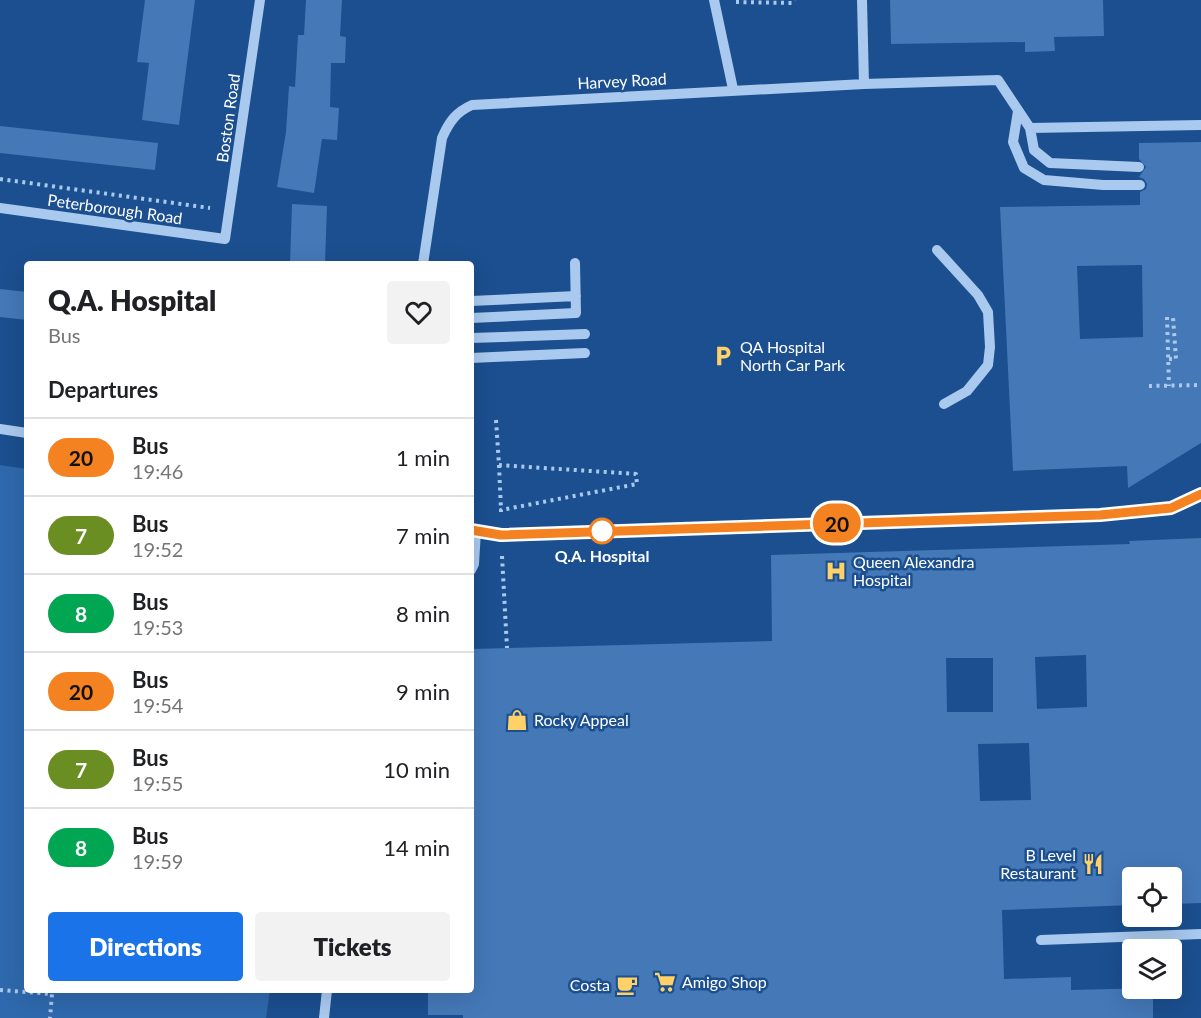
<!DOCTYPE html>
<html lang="en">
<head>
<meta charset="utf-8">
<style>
  :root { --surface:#fff; --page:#f2f2f2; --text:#202124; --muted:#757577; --line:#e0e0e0; --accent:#1a73e8 }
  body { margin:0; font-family:Lato,sans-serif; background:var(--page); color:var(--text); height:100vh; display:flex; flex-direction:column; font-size:22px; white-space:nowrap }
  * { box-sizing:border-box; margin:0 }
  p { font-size:20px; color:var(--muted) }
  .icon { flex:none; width:33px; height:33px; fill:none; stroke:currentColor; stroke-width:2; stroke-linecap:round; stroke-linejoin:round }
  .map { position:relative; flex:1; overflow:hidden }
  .side { position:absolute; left:24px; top:261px; width:450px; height:732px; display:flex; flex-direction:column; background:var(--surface); border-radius:6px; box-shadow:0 6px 24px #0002 }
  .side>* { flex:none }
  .badge { padding:0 12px; border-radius:20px; font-size:21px; line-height:39px }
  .controls { position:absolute; left:1122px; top:867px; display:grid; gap:12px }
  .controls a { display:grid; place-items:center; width:60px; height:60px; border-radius:6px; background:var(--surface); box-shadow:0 6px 24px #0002; font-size:30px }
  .map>.badge { position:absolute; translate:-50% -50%; box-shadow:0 0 0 3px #fff }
  h2 { padding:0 24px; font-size:22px; line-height:54px }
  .round { display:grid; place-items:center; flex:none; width:63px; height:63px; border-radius:6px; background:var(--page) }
  .headline { display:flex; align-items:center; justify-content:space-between; height:102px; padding:0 24px }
  h1 { font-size:28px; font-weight:800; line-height:45px }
  .action { display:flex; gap:12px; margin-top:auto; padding:12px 24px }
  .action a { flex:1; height:69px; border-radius:6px; background:var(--accent); color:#fff; font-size:24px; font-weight:800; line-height:69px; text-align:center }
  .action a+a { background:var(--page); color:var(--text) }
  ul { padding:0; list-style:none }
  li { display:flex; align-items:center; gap:18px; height:78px; padding:0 24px; border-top:2px solid var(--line) }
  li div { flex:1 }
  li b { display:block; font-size:22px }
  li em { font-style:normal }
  li .badge { min-width:66px; font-weight:700; text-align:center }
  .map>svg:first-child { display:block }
  .green { fill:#2e69ad }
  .building { fill:#4478b7; fill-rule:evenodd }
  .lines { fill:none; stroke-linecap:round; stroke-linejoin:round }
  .path { stroke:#a9c9ee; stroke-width:4; stroke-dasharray:3 4.5; stroke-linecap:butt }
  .minor { stroke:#a9c9ee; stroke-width:10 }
  .line-casing { stroke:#fff; stroke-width:14 }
  .line { stroke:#f58220; stroke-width:9 }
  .stop-dot { fill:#fff; stroke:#f58220; stroke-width:3 }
  .labels { text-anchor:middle; stroke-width:5; stroke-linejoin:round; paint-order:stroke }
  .street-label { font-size:16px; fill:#fff; stroke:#1b4f8f }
  .poi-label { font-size:16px; fill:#fff; stroke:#1b4f8f; text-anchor:start }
  .stop-label { font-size:16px; font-weight:bold; fill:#fff; stroke:#1b4f8f }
</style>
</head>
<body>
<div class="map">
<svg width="1201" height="1018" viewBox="0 0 1201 1018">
  <rect width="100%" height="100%" fill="#1b4f8f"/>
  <!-- green -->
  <path class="green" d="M0 465 27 469V990H270L266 1018H0Z"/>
  <!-- building -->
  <path class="building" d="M145 0H195L179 125 142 120 149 63 137 62Z
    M306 0H342L340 36 346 37 345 63H331L330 107 339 108 337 140 322 139 314 193 277 187 286 132 289 86 295 87 298 35H304Z
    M890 0H1103L1104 36 1054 37 1055 51 1025 52V42L891 44Z
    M0 126 158 143 155 170 0 153Z
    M1201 142V443L1128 488 1127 466 1013 471 1000 207 1140 205V192L1146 189 1147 184 1144 179 1139 177 1146 167 1139 159V143ZM1142 265 1143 337 1080 339 1077 266Z
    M292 204 327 206 325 264H290Z
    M0 289 27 292V320L0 317Z
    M1201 538V903L1172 904V878H1132V905L1002 910 1004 979 1071 977V990L1153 988V1018H463V1015H428V990H471V649L772 641 771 555 1130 544 1129 541ZM1086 655 1087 707 1037 709 1035 657ZM946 658H993V712H947ZM1029 743 1031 800 980 801 978 744Z"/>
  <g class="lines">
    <!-- path -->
    <path class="path" d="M736 2 792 3 795 0
      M0 179 210 208
      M1167 317 1169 386
      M1169 359H1176L1173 317
      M1149 386 1201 385
      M496 420 499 465 636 474 637 484 501 510V515
      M499 465 501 510
      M502 556 507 648
      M0 990 52 994 50 1018"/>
    <!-- minor -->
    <path class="minor" d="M714 0 733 89
      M864 84 998 80 1030 128 1201 125
      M1018 111 1013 142 1024 168 1044 180 1103 185H1140
      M1030 128 1034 150 1050 163 1139 167
      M0 208 225 239 260 0
      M937 250 978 295 988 312 990 347 988 365 967 391 944 404
      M423 264 442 138C449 122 456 112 472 105L864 84 862 0
      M471 301 576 296
      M471 318 576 313 575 263
      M471 338 585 334
      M471 358 585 353
      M0 429 27 433
      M471 530 501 535 1100 515 1171 508 1201 494
      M471 570 474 564 476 531
      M1041 940 1201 934
      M324 1018 327 990"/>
  </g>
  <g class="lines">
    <defs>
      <path id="line" d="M471 530 501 535 1100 515 1171 508 1201 494"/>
    </defs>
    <!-- line casing -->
    <use href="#line" class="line-casing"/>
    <!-- line -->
    <use href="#line" class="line"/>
  </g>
  <!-- icons -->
  <defs>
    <symbol id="parking-bare" viewBox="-9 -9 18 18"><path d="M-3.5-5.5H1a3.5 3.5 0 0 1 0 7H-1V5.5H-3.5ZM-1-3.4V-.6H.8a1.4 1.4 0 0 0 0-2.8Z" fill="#ffd166" stroke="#1b4f8f" stroke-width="2.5" paint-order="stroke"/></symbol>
    <symbol id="hospital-bare" viewBox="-9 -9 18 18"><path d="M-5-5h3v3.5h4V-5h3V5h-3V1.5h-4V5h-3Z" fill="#ffd166" stroke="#1b4f8f" stroke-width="2.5" paint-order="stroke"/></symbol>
    <symbol id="shop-bare" viewBox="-9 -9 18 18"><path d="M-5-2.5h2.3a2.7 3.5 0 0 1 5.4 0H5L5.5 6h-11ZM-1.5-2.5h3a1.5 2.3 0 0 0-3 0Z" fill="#ffd166" stroke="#1b4f8f" stroke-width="2.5" paint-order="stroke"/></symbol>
    <symbol id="restaurant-bare" viewBox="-9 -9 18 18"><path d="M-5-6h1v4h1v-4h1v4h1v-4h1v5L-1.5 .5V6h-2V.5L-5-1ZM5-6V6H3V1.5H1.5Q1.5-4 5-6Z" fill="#ffd166" stroke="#1b4f8f" stroke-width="2.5" paint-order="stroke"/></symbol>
    <symbol id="supermarket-bare" viewBox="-9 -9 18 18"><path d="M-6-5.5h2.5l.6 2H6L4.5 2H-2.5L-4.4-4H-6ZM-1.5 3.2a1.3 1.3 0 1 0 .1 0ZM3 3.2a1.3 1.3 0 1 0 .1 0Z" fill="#ffd166" stroke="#1b4f8f" stroke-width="2.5" paint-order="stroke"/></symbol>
    <symbol id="cafe-bare" viewBox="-9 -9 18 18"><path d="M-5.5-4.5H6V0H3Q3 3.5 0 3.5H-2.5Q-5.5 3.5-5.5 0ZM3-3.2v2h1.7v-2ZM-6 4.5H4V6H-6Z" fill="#ffd166" stroke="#1b4f8f" stroke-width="2.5" paint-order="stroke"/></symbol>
  </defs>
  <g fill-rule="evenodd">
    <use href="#parking-bare" x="708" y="341" width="30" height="30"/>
    <use href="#hospital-bare" x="821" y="556" width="30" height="30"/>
    <use href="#shop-bare" x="502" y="705" width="30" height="30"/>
    <use href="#restaurant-bare" x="1078" y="849" width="30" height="30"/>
    <use href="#supermarket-bare" x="650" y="967" width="30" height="30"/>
    <use href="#cafe-bare" x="612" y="970" width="30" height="30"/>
  </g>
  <!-- markers -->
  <circle class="stop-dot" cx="602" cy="531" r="12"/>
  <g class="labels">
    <!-- street labels -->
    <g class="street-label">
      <text transform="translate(622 81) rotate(-3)" y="6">Harvey Road</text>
      <text transform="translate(228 118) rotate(-82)" y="6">Boston Road</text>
      <text transform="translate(115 209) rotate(8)" y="6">Peterborough Road</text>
    </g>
    <!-- poi labels -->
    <g class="poi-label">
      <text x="740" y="353">QA Hospital<tspan x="740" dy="18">North Car Park</tspan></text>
      <text x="853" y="568">Queen Alexandra<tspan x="853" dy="18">Hospital</tspan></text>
      <text x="534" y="726">Rocky Appeal</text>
      <text x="1076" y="861" text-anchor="end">B Level<tspan x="1076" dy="18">Restaurant</tspan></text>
      <text x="682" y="988">Amigo Shop</text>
      <text x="610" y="991" text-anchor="end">Costa</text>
    </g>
    <!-- stop labels -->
    <g class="stop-label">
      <text x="602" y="562">Q.A. Hospital</text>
    </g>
  </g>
</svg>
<div class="controls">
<a><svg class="icon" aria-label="locate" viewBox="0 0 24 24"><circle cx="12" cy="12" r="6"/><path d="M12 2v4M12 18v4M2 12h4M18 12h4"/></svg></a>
<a><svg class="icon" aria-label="layers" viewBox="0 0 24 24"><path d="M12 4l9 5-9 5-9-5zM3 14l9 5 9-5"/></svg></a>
</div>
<b class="badge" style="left:837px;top:523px;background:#f58220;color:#111">20</b>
<section class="side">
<div class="headline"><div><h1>Q.A. Hospital</h1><p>Bus</p></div><a class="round"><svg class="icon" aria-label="heart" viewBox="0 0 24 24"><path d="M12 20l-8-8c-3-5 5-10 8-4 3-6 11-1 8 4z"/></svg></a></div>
<h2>Departures</h2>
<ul>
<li><span class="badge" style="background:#f58220;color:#111">20</span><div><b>Bus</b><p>19:46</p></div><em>1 min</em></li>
<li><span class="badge" style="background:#6b8e23;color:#fff">7</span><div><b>Bus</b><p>19:52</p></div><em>7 min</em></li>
<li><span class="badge" style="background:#00a651;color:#fff">8</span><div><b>Bus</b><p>19:53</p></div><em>8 min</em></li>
<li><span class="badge" style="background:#f58220;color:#111">20</span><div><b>Bus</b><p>19:54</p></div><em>9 min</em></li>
<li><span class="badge" style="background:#6b8e23;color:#fff">7</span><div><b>Bus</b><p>19:55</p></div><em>10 min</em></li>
<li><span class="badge" style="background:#00a651;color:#fff">8</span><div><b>Bus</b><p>19:59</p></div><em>14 min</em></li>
</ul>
<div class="action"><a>Directions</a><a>Tickets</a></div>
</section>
</div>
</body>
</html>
